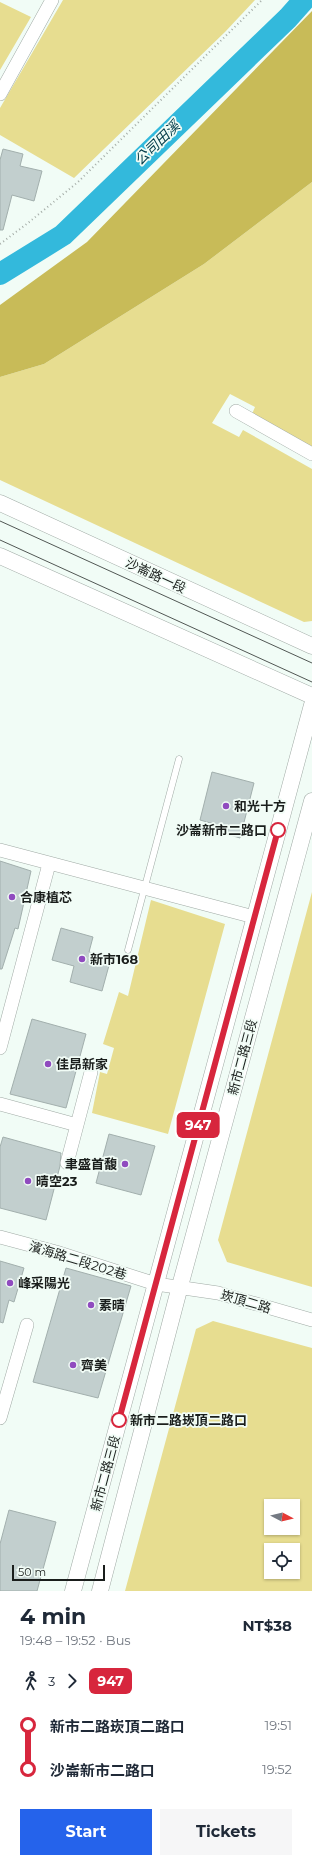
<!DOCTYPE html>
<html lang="en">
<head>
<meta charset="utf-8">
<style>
  :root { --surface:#fff; --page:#f6f6f7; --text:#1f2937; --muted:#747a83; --accent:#2563eb }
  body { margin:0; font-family:Montserrat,"Noto Sans TC",sans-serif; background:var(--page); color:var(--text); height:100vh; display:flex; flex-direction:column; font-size:15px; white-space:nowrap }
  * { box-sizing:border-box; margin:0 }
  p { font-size:13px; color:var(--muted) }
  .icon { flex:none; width:22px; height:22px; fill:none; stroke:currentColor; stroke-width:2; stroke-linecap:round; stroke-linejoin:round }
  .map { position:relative; height:1591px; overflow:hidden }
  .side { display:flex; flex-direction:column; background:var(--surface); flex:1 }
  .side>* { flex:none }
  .badge { padding:0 8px; border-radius:6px; font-size:14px; line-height:26px }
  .needle { width:26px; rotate:97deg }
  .fabs { position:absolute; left:264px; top:1499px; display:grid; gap:8px }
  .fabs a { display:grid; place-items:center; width:36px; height:36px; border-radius:0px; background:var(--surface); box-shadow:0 1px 3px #0004; font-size:20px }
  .scale { position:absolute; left:12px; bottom:10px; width:93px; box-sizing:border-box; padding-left:4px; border:2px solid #1a1e1c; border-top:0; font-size:11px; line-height:14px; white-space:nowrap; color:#1a1e1c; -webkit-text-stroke:3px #f1fcf6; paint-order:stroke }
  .map>.badge { position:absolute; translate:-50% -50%; box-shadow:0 0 0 2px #fff }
  .legs { display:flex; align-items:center; gap:6px; height:44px; padding:0 20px; font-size:13px }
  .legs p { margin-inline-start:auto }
  .overview { display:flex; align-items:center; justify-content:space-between; height:68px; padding:0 20px }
  h1 { font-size:22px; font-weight:700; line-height:30px }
  .action { display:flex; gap:8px; margin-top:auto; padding:8px 20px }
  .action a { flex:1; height:46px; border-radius:0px; background:var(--accent); color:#fff; font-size:16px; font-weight:700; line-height:46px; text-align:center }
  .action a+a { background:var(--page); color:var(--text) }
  ul { padding:0 20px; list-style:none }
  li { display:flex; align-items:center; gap:14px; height:44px; font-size:15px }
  li i { display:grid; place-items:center; width:6px; height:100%; margin:0 5px; background:currentColor }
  li i::after { content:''; width:10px; height:10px; margin:-5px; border:3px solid; border-radius:50%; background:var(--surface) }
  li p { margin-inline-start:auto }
  li:first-child i { background:linear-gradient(#0000 50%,currentColor 0) }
  li:last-child i { background:linear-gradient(currentColor 50%,#0000 0) }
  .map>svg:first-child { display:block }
  .green { fill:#e7dd90; fill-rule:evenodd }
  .forest { fill:#c8bb58 }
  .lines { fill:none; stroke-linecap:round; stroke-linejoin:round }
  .river { stroke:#33b9dc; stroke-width:22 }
  .building { fill:#c2cfce; stroke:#a2afad }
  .service-casing { stroke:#a0aaa5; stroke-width:7 }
  .minor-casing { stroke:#a0aaa5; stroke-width:14 }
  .tertiary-casing { stroke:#a0aaa5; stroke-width:17 }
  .path { stroke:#a4aca7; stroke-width:2; stroke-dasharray:1 3; stroke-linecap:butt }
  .service { stroke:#fff; stroke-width:6 }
  .minor { stroke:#fff; stroke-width:13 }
  .tertiary { stroke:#fff; stroke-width:16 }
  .tram { stroke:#515754; stroke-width:1 }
  .line-1-casing { stroke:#fff; stroke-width:9 }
  .line-1 { stroke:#d7263d; stroke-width:6 }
  .poi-dot { fill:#904bbf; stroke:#f1fcf6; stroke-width:1.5 }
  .stop-1-dot { fill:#fff; stroke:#d7263d; stroke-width:2 }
  .labels { text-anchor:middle; stroke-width:3.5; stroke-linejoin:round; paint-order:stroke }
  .street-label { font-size:13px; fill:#1a1e1c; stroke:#f1fcf6 }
  .poi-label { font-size:13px; font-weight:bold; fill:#1a1e1c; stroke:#f1fcf6; text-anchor:start }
  .stop-label { font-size:13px; font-weight:bold; fill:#1a1e1c; stroke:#f1fcf6; text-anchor:end }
  .water-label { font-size:14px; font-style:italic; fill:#003a48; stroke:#f1fcf6 }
</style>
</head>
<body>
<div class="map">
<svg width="312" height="1591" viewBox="0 0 312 1591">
  <rect width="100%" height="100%" fill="#f1fcf6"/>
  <!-- green -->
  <path class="green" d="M63 0H255L225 32 74 178 0 135V108Z
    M0 2 31 17 0 70Z
    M312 182V447L252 414 255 407 230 394 212 423 239 437 243 430 312 469V621L304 622 0 480V377L44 364 204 264Z
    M312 892V1287L227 1262 218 1240Z
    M151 900 225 924 168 1134 92 1113 100 1072 107 1074 114 1048 103 1044 119 992 128 996Z
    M213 1321 312 1348V1591H125L196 1329ZM271 1506H293V1528H271ZM271 1550H293V1572H271Z"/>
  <!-- forest -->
  <path class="forest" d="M312 11V182L204 264 44 364 0 377V305L87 242Z"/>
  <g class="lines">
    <!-- river -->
    <path class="river" d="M0 274 63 235 288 18 304 0"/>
  </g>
  <!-- building -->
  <path class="building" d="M3 149 23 154 20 166 42 171 34 201 12 195 3 230H0V160Z
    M212 772 254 783 240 838 220 832 221 826 200 820Z
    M0 861 31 871 18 929 15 928 2 969H0Z
    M61 928 93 937 89 952 111 958 102 991 70 982 74 966 52 960Z
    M32 1019 86 1034 66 1108 10 1094Z
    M109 1134 155 1146 141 1195 96 1183Z
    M3 1137 61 1153 60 1166 46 1220 0 1208V1147Z
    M0 1261 24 1268 14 1302 9 1300 3 1323 0 1322Z
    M66 1268 131 1286 98 1398 33 1382Z
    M9 1510 56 1522 37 1591H0V1544Z"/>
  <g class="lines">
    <defs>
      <path id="service" d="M128 950 179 759"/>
      <path id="minor" d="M0 94 52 0
        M236 411 312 454
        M0 850 254 917
        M0 1048 49 864
        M0 1104 77 1125
        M67 1163 91 1072
        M0 1237 56 1252 156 1284 218 1293 312 1320
        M0 1418 27 1325"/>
      <path id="tertiary" d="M0 503 312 646
        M0 556 312 696
        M73 1591 312 705
        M100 1591 180 1286 312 801"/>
    </defs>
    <!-- service casing -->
    <use href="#service" class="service-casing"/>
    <!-- minor casing -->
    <use href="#minor" class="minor-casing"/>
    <!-- tertiary casing -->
    <use href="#tertiary" class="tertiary-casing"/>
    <!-- path -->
    <path class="path" d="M0 244 28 223 78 182 262 0"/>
    <!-- service -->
    <use href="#service" class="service"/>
    <!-- minor -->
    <use href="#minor" class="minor"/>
    <!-- tertiary -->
    <use href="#tertiary" class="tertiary"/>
    <!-- tram -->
    <path class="tram" d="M0 521 312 663
      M0 540 312 682"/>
  </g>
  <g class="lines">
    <defs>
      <path id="line-1" d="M119 1420 278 830"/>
    </defs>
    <!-- line-1 casing -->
    <use href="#line-1" class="line-1-casing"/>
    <!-- line-1 -->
    <use href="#line-1" class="line-1"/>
  </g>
  <!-- markers -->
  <g class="poi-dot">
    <circle cx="226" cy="806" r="4"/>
    <circle cx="12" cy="897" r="4"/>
    <circle cx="82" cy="959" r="4"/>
    <circle cx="48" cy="1064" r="4"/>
    <circle cx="125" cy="1164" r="4"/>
    <circle cx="28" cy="1181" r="4"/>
    <circle cx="10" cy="1283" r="4"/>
    <circle cx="91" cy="1305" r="4"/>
    <circle cx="73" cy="1365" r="4"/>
  </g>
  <g class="stop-1-dot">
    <circle cx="278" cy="830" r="7"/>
    <circle cx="119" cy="1420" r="7"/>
  </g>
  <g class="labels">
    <!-- street labels -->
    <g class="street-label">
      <text transform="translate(156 575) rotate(25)" y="5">沙崙路一段</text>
      <text transform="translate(242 1057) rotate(-75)" y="5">新市二路三段</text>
      <text transform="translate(78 1260) rotate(17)" y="5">濱海路二段202巷</text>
      <text transform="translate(246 1301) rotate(16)" y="5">崁頂二路</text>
      <text transform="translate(105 1473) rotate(-75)" y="5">新市二路三段</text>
    </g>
    <!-- poi labels -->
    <g class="poi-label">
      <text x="234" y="811">和光十方</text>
      <text x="20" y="902">合康植芯</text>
      <text x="90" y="964">新市168</text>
      <text x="56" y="1069">佳昂新家</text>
      <text x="117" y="1169" text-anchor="end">聿盛首馥</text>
      <text x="36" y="1186">晴空23</text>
      <text x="18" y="1288">峰采陽光</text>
      <text x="99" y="1310">素晴</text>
      <text x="81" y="1370">齊美</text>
    </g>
    <!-- stop labels -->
    <g class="stop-label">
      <text x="267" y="835">沙崙新市二路口</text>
      <text x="130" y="1425" text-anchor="start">新市二路崁頂二路口</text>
    </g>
    <!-- water labels -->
    <g class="water-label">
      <text transform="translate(157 143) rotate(-44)" y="5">公司田溪</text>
    </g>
  </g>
</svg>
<div class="fabs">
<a><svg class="needle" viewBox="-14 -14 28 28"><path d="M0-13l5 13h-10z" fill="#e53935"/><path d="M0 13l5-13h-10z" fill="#747a83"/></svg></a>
<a><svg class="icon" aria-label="locate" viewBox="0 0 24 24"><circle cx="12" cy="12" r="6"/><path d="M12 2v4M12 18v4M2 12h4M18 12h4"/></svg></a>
</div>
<div class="scale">50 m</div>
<b class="badge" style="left:198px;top:1125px;background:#d7263d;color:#fff">947</b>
</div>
<section class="side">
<div class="overview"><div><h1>4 min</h1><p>19:48 – 19:52 · Bus</p></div><b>NT$38</b></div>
<div class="legs"><svg class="icon" aria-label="walk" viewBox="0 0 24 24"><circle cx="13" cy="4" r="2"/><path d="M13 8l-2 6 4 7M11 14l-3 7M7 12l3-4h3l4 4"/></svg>3<svg class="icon" aria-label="forward" viewBox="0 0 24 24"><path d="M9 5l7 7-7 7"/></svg><b class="badge" style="background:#d7263d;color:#fff">947</b></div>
<ul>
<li><i style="color:#d7263d"></i><b>新市二路崁頂二路口</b><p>19:51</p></li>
<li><i style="color:#d7263d"></i><b>沙崙新市二路口</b><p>19:52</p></li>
</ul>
<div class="action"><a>Start</a><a>Tickets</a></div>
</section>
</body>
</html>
